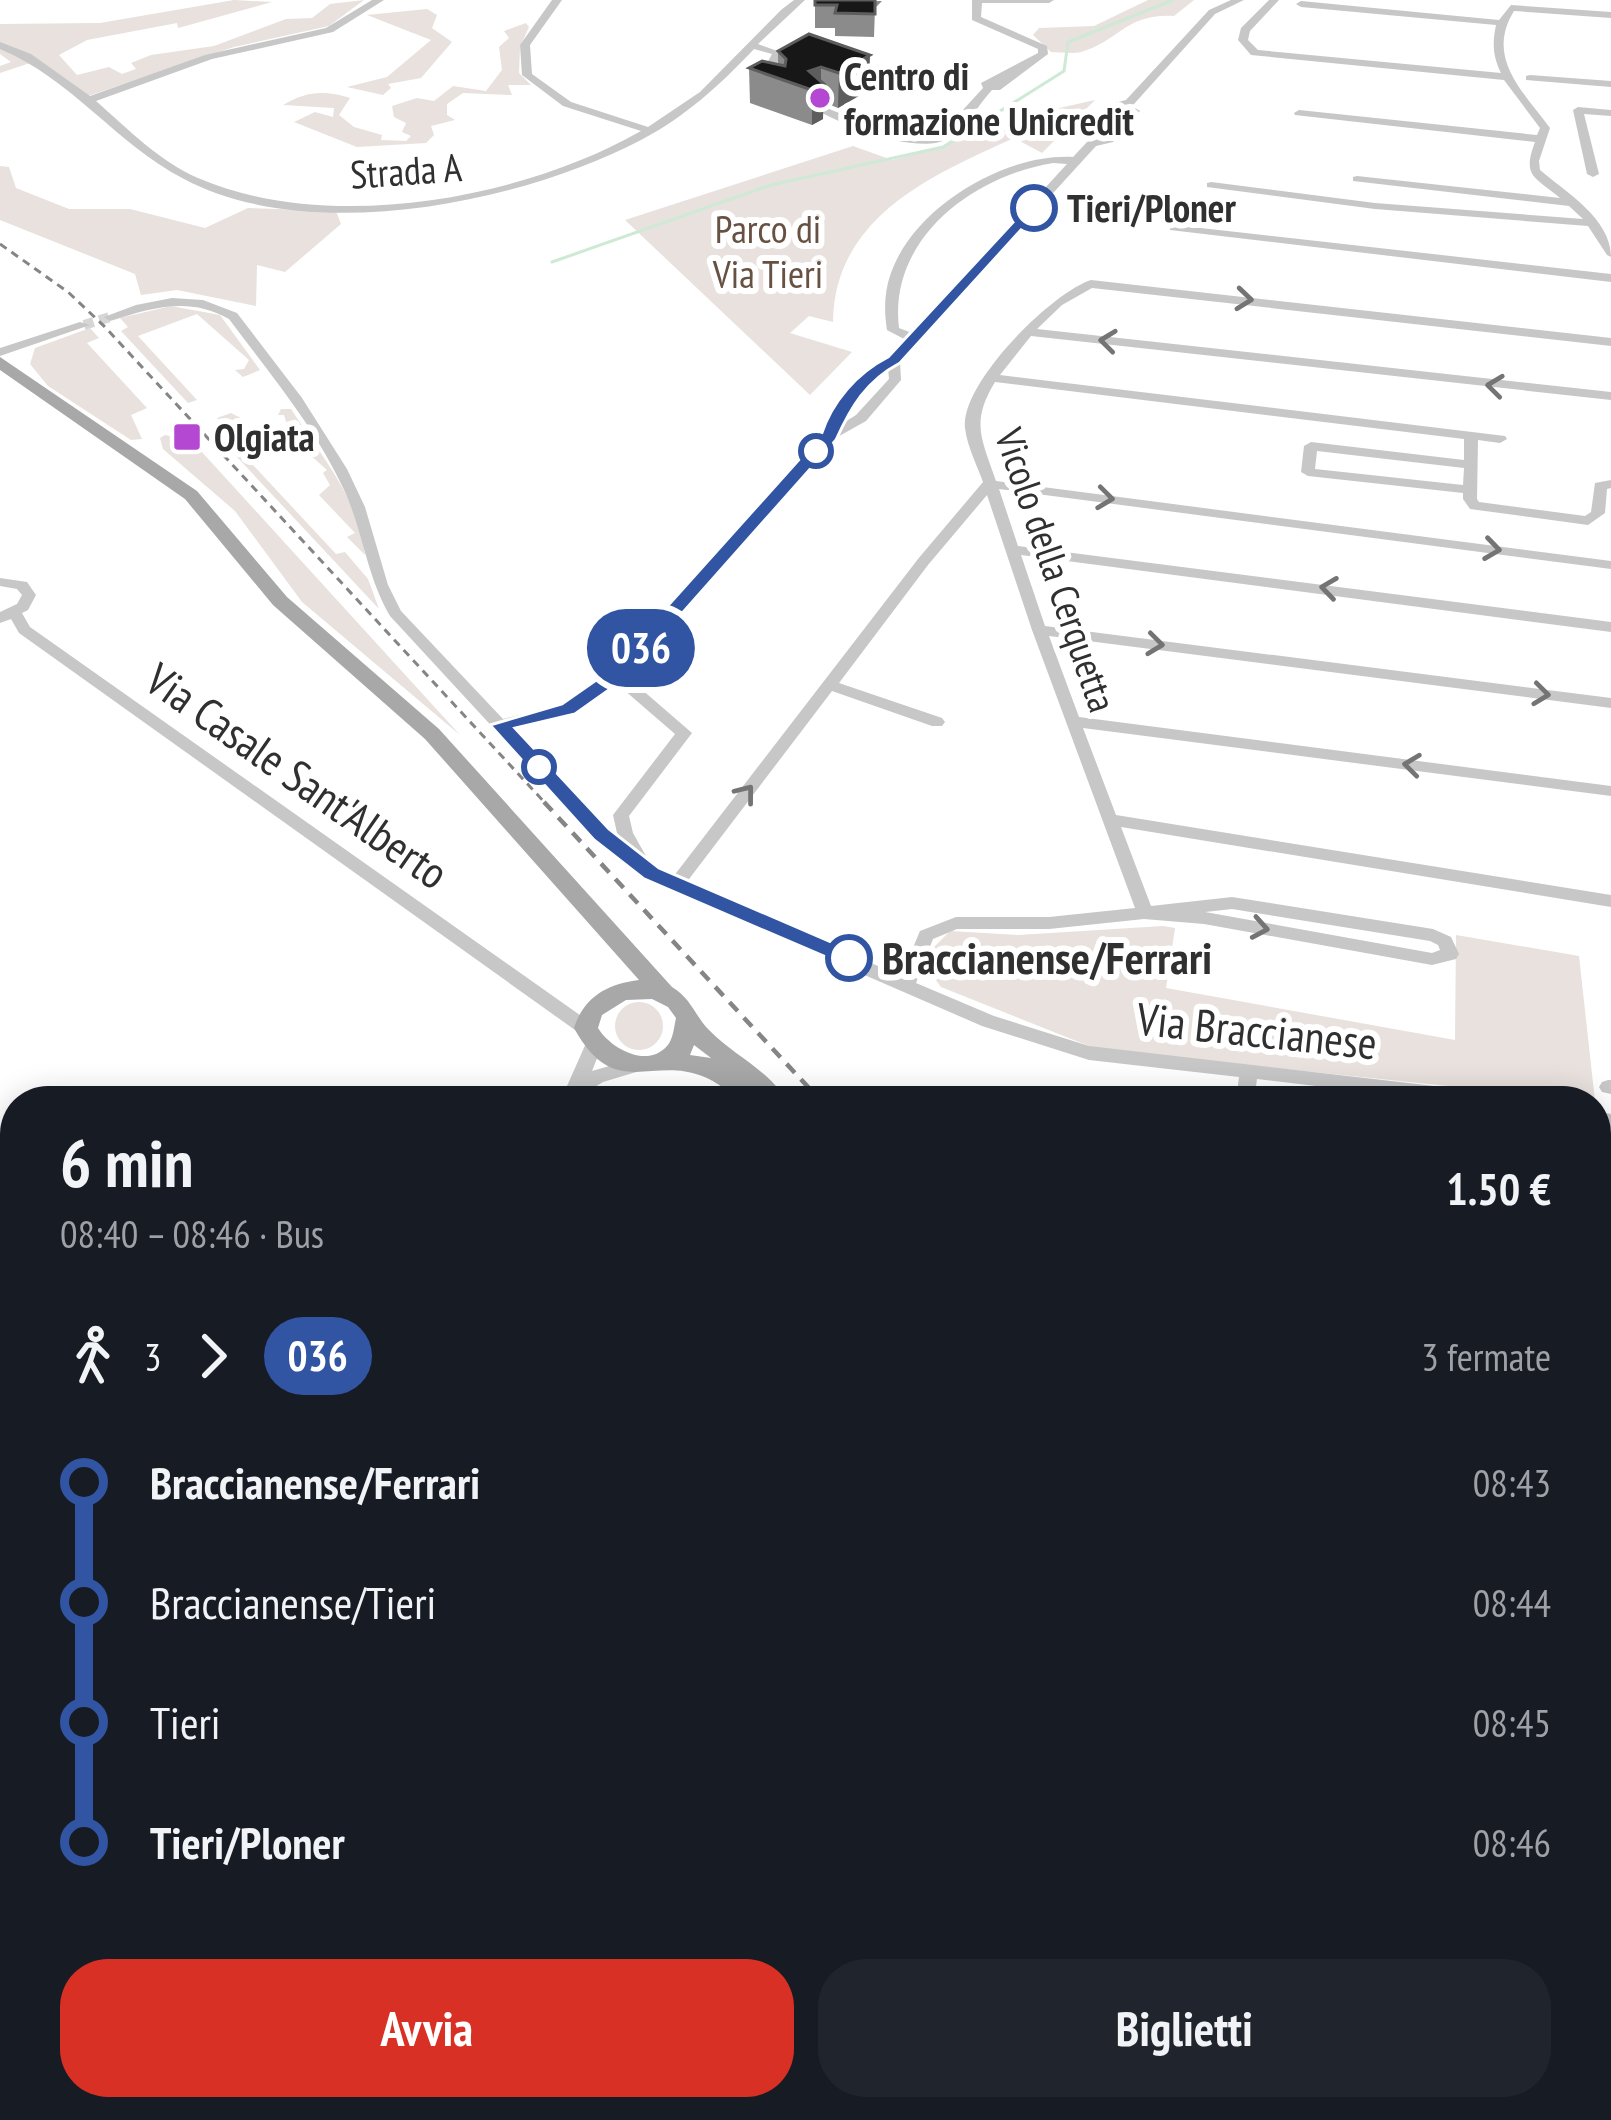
<!DOCTYPE html>
<html lang="it">
<head>
<meta charset="utf-8">
<style>
  :root { --surface:#171b24; --page:#20242c; --text:#f1f3f6; --muted:#9ea1a6; --accent:#d93025 }
  body { margin:0; font-family:"PT Sans Narrow",sans-serif; background:var(--page); color:var(--text); height:100vh; display:flex; flex-direction:column; font-size:45px; white-space:nowrap }
  * { box-sizing:border-box; margin:0 }
  p { font-size:39px; color:var(--muted) }
  .icon { flex:none; width:66px; height:66px; fill:none; stroke:currentColor; stroke-width:2; stroke-linecap:round; stroke-linejoin:round }
  .map { position:relative; flex:1; overflow:hidden }
  .side { position:absolute; left:0px; top:1086px; width:1611px; height:1035px; display:flex; flex-direction:column; background:var(--surface); border-radius:48px 48px 0 0; box-shadow:0 6px 30px #0003 }
  .side>* { flex:none }
  .badge { padding:0 24px; border-radius:39px; font-size:42px; line-height:78px }
  .map>.badge { position:absolute; translate:-50% -50%; box-shadow:0 0 0 6px #fff }
  .legs { display:flex; align-items:center; gap:18px; height:132px; padding:0 60px; font-size:39px }
  .legs p { margin-inline-start:auto }
  .head { display:flex; align-items:center; justify-content:space-between; height:204px; padding:0 60px }
  h1 { font-size:66px; font-weight:800; line-height:90px }
  .action { display:flex; gap:24px; margin-top:auto; padding:24px 60px }
  .action a { flex:1; height:138px; border-radius:48px; background:var(--accent); color:#fff; font-size:48px; font-weight:800; line-height:138px; text-align:center }
  .action a+a { background:var(--page); color:var(--text) }
  ul { padding:0 60px; list-style:none }
  li { display:flex; align-items:center; gap:42px; height:120px; font-size:45px }
  li i { display:grid; place-items:center; width:18px; height:100%; margin:0 15px; background:currentColor }
  li i::after { content:''; width:30px; height:30px; margin:-15px; border:9px solid; border-radius:50%; background:var(--surface) }
  li p { margin-inline-start:auto }
  li:first-child i { background:linear-gradient(#0000 50%,currentColor 0) }
  li:last-child i { background:linear-gradient(currentColor 50%,#0000 0) }
  .map>svg:first-child { display:block }
  .green { fill:#e8e1dd }
  .lines { fill:none; stroke-linecap:round; stroke-linejoin:round }
  .stream { stroke:#cee9d5; stroke-width:3 }
  .minor-tunnel { stroke:#d6d6d6; stroke-width:10; stroke-dasharray:10 6; stroke-linecap:butt }
  .minor { fill:#c7c7c7; fill-rule:evenodd }
  .major { fill:#a8a8a8; fill-rule:evenodd }
  .rail-far2 { stroke:#858585; stroke-width:3; stroke-dasharray:8 6; stroke-linecap:butt }
  .rail-far1 { stroke:#858585; stroke-width:4.5; stroke-dasharray:12 9; stroke-linecap:butt }
  .rail { stroke:#858585; stroke-width:6; stroke-dasharray:15 12; stroke-linecap:butt }
  .wall { fill:#8b8b8b }
  .shaded-wall { fill:#5d5d5d }
  .building { fill:#171717; stroke:#5d5d5d; stroke-width:3 }
  .oneway { stroke:#747474 }
  .line-1 { fill:#3155a3; stroke:#fff; stroke-width:3 }
  .poi-dot { fill:#b448d2; stroke:#fff; stroke-width:4.5 }
  .stop-1-dot { fill:#fff; stroke:#3155a3; stroke-width:6 }
  .labels { text-anchor:middle; stroke-width:12; stroke-linejoin:round; paint-order:stroke }
  .far-poi-label { font-size:39px; font-weight:bold; fill:#303030; stroke:#fff; text-anchor:start }
  .far-street-label { font-size:39px; fill:#303030; stroke:#fff }
  .far-stop-label { font-size:39px; font-weight:bold; fill:#303030; stroke:#fff; text-anchor:start }
  .far-park-label { font-size:39px; fill:#675142; stroke:#fff }
  .street-label { font-size:45px; fill:#303030; stroke:#fff }
  .stop-label { font-size:45px; font-weight:bold; fill:#303030; stroke:#fff; text-anchor:start }
</style>
</head>
<body>
<div class="map">
<svg width="1611" height="2120" viewBox="0 0 1611 2120">
  <rect width="100%" height="100%" fill="#fff"/>
  <!-- green -->
  <path class="green" d="M234 0 272 2 178 28 177 23 87 40 59 55 77 75 109 67 122 74 136 69 131 63 151 55 214 46 286 19 312 18 330 4 364 0 329 26 234 47 88 96 39 60 0 73V66L11 62 0 54V24L100 23Z
    M1148 0H1194L1174 16C1126 13 1119 41 1081 52 1073 54 1060 52 1051 52L1033 35 1039 28 1094 26Z
    M427 9 437 15 432 28 452 42 421 78 388 84 391 88 383 95 347 87 387 77 431 40 367 15Z
    M526 23 529 27 520 47 519 73 531 85H508L512 95 463 93 447 104V115L455 120 431 126 434 135 426 143 357 147 294 122 315 112 333 117 334 108 283 105C306 91 325 90 350 98L339 115 354 127 382 135 381 140 406 141 411 136 402 132 406 123 394 117 392 106 417 98 434 101 453 86 486 91 502 70 499 47 509 38 504 31Z
    M1095 100 1042 153 1014 138C932 175 834 217 833 322L809 316 790 333 852 352 810 395 625 220 853 146 892 160 943 147 970 128Z
    M0 166 9 167 16 188 69 209H130L205 228 248 208 336 211 341 224 285 272 257 265 256 306 177 290 141 295 135 274 0 220Z
    M171 306 220 315 260 370 243 377 235 370 244 369 249 360 197 314 138 336 197 400 188 403 121 331 128 327 120 318Z
    M90 328 99 338 87 343 147 408 131 415 142 439 131 440 48 386 30 364 35 348Z
    M291 409C321 456 359 498 365 555L347 537 355 533 319 495 330 485 323 473 327 470 291 438 284 415H278L281 409Z
    M231 413 243 419 244 431 252 432 240 451 336 554 345 552 368 579 379 609 223 442 233 438 217 418Z
    M165 435 175 437 191 454 201 451 460 735 302 602 235 511 163 449 160 438Z
    M1163 926 1175 928 1166 988 1455 1040 1456 935 1579 956 1595 1101 1099 1050 941 987 929 971 928 953 950 931 1018 935Z
    M615 1026a24 24 0 1 1 48 0a24 24 0 1 1-48 0Z"/>
  <g class="lines">
    <!-- stream -->
    <path class="stream" d="M552 262 771 185 943 147 1064 71 1068 42 1173 0"/>
    <!-- minor-tunnel -->
    <path class="minor-tunnel" d="M84 325 110 317"/>
    <!-- minor -->
    <path class="minor" d="M372 0H384L333 32 212 59 96 101C128 129 159 161 198 178 328 234 520 200 641 131L563 106 522 75 520 45 552 0H562L530 45 532 74 571 102 648 127 700 92 781 10 794 0H805L758 44 783 53 765 85 756 83 772 54 754 49C720 85 685 117 641 140 521 203 310 246 184 179 115 143 72 79 0 49V42L31 54 90 96 205 55 326 28Z
      M972 0H1054L1049 3H982L981 17 1047 46 1048 54 1000 90H992C978 105 966 129 947 139 917 156 840 124 813 108L822 106C856 119 904 148 941 134L983 88 981 83 1038 53V49L972 20Z
      M1231 0H1244L1215 14 1134 104 1119 108 1093 136H1085V132L1111 104 1126 100 1209 10Z
      M1269 0H1279L1250 31 1248 40 1258 50 1501 73C1493 56 1492 44 1496 25L1301 7 1296 4 1301 1 1499 20 1511 5 1611 12V18L1514 11C1485 58 1523 91 1550 128L1539 161 1540 170C1567 193 1611 219 1611 257L1607 255 1588 226 1375 209 1207 187V183L1211 182 1375 203 1583 219 1569 206 1353 181V177L1357 176 1560 198C1534 176 1522 177 1535 142L1295 115 1294 113 1299 110 1537 135 1540 128 1504 80 1251 55 1238 40 1241 28Z
      M1530 75 1611 81V87L1526 80V76Z
      M1578 107 1611 110V116L1584 114 1599 174 1593 177 1587 174 1573 110Z
      M1135 108 1140 111 1113 142 1096 146 900 361 901 380 866 421 834 439 625 675 692 733 629 816 633 833 651 865 673 877 918 559 983 482C977 465 967 446 965 428 960 384 1051 293 1091 280L1611 338V346L1092 288 1062 305 1037 329 1611 392V400L1031 336 1000 375 1505 436 1507 439 1500 443 1478 440 1477 499 1479 502 1585 516 1591 512 1595 483 1611 480V488L1607 489 1605 513 1588 525 1470 509 1463 499V493L1308 476 1301 472 1304 446 1311 442 1464 460V439L995 382C970 423 982 439 996 481L1611 561V569L999 489 1018 546 1611 622V632L1021 555 1045 626 1611 698V708L1049 636 1079 717 1611 786V796L1083 728 1116 815 1611 895V907L1121 827 1151 906 1232 897 1433 929 1451 937 1459 954 1456 959 1432 965 1204 924 1144 919 1049 929H957L933 939 916 983 994 1016 1089 1046 1503 1094 1509 1096 1512 1101H1441L1257 1079 1254 1101H1236L1239 1077 1089 1060 982 1026 687 898 645 877 595 838 390 616C367 577 363 532 345 492 316 428 270 374 229 319 188 296 152 308 110 321L104 317 136 305 172 298 203 300 237 313 302 398 347 469 365 507 388 585 401 611 503 719 563 705 611 672 823 435C843 380 872 377 906 340L887 330C884 311 884 292 891 273 914 207 1005 153 1073 157L1088 141 1105 137ZM1053 163 1067 164 912 333 899 328C888 239 973 176 1053 163ZM888 368 889 379 856 415 840 425 858 394ZM1317 451 1464 468 1463 485 1315 469ZM987 495 1032 630 1135 908 1049 917H956L920 931 901 976 686 883 832 691 932 726H942L945 722 942 718 839 683 928 565ZM616 683 675 734 613 815 617 833 623 842 607 830 511 728 573 713ZM1232 909 1430 941 1438 945 1440 950 1432 953 1205 912Z
      M1174 225 1611 274V282L1170 230V226Z
      M80 322 90 325 0 356V348Z
      M0 578 27 582 36 595 28 610 22 613 30 627 594 1025 597 1030 594 1035H582L19 633 11 619 0 623V612L17 604 22 595 17 589 0 586Z
      M593 1039 599 1041 602 1046 592 1071 637 1058 643 1060 646 1065 643 1070 603 1082 572 1101H548L551 1096 567 1086 587 1041Z
      M1608 1080H1611V1094L1602 1092 1599 1087 1602 1082Z
      M1596 1111 1611 1114V1128L1596 1125Z
      M0 1144 15 1148V1164L0 1160Z
      M1611 1190V1209L1596 1218V1199Z
      M15 1345V1363L0 1368V1350Z
      M126 2106H153L147 2120H120Z
      M1419 2106H1445L1448 2120H1422Z"/>
    <!-- major -->
    <path class="major" d="M0 357 197 491 287 597 439 729 672 987C691 998 695 1016 709 1030 734 1056 768 1069 787 1101H760L754 1095 745 1100C729 1094 717 1081 702 1076 650 1056 614 1101 574 1028 584 997 607 984 639 980L425 739 273 605 185 499 0 370ZM652 999 668 1007 676 1018C674 1027 673 1040 667 1046 647 1069 610 1048 598 1028L602 1015 626 1000ZM694 1045 711 1058 690 1055Z
      M1596 1467 1611 1469V1495L1596 1493Z"/>
    <!-- rail-far2 -->
    <path class="rail-far2" d="M0 244 68 292 105 327 547 805"/>
    <!-- rail-far1 -->
    <path class="rail-far1" d="M544 802 821 1101"/>
    <!-- rail -->
    <path class="rail" d="M1596 1436 1611 1438"/>
  </g>
  <!-- wall -->
  <path class="wall" d="M815 0 882 1 875 8 874 37 835 36V28H815Z
    M809 34 869 90 838 108 823 102V119L812 125 750 103 749 68 778 65V51Z"/>
  <!-- shaded-wall -->
  <path class="shaded-wall" d="M870 55 869 90 838 108 839 73Z
    M821 67V85L824 84 823 119 812 125V90L809 71Z"/>
  <!-- building -->
  <path class="building" d="M815 0H875V14L835 13 837 5H815Z
    M809 34 870 55 839 73 821 67 809 71 824 84 812 90 749 68 762 61 785 66 786 59 778 51Z"/>
  <!-- one-way arrows -->
  <defs><path id="oneway-chevron" d="M-2-3.5L2.5 0L-2 3.5" fill="none" stroke-width="1.6" stroke-linecap="round" stroke-linejoin="round" transform="scale(3)"/></defs>
  <g class="oneway">
    <use href="#oneway-chevron" transform="translate(1244 299) rotate(6)"/>
    <use href="#oneway-chevron" transform="translate(1108 341) rotate(-173)"/>
    <use href="#oneway-chevron" transform="translate(1495 386) rotate(-173)"/>
    <use href="#oneway-chevron" transform="translate(1105 498) rotate(7)"/>
    <use href="#oneway-chevron" transform="translate(1492 549) rotate(8)"/>
    <use href="#oneway-chevron" transform="translate(1329 588) rotate(-172)"/>
    <use href="#oneway-chevron" transform="translate(1155 644) rotate(7)"/>
    <use href="#oneway-chevron" transform="translate(1541 694) rotate(7)"/>
    <use href="#oneway-chevron" transform="translate(1412 765) rotate(-173)"/>
    <use href="#oneway-chevron" transform="translate(746 793) rotate(-52)"/>
    <use href="#oneway-chevron" transform="translate(1260 928) rotate(10)"/>
  </g>
  <!-- line-1 -->
  <path class="line-1" d="M1029 205 1041 208 900 363C866 381 851 407 836 440L623 680 575 714 515 728 609 829 659 868 857 953 860 958 849 967 644 879 594 840 490 725 562 704 609 671 821 435C832 401 857 373 888 357Z"/>
  <!-- markers -->
  <g class="poi-dot">
    <circle cx="820" cy="98" r="12"/>
    <rect x="172" y="422" width="30" height="30" rx="6"/>
  </g>
  <g class="stop-1-dot">
    <circle cx="1034" cy="208" r="21"/>
    <circle cx="816" cy="451" r="15"/>
    <circle cx="539" cy="767" r="15"/>
    <circle cx="849" cy="958" r="21"/>
  </g>
  <g class="labels">
    <!-- far-poi labels -->
    <g class="far-poi-label">
      <text x="844" y="90">Centro di<tspan x="844" dy="45">formazione Unicredit</tspan></text>
      <text x="214" y="451">Olgiata</text>
    </g>
    <!-- far-street labels -->
    <g class="far-street-label">
      <text transform="translate(406 171) rotate(-4)" y="14">Strada A</text>
      <text transform="translate(1056 570) rotate(71)" y="14">Vicolo della Cerquetta</text>
    </g>
    <!-- far-stop labels -->
    <g class="far-stop-label">
      <text x="1067" y="222">Tieri/Ploner</text>
    </g>
    <!-- far-park labels -->
    <g class="far-park-label">
      <text x="768" y="243">Parco di<tspan x="768" dy="45">Via Tieri</tspan></text>
    </g>
    <!-- street labels -->
    <g class="street-label">
      <text transform="translate(297 776) rotate(35)" y="16">Via Casale Sant'Alberto</text>
      <text transform="translate(1257 1031) rotate(6)" y="16">Via Braccianese</text>
    </g>
    <!-- stop labels -->
    <g class="stop-label">
      <text x="882" y="974">Braccianense/Ferrari</text>
    </g>
  </g>
</svg>
<b class="badge" style="left:641px;top:648px;background:#3155a3;color:#fff">036</b>
<section class="side">
<div class="head"><div><h1>6 min</h1><p>08:40 – 08:46 · Bus</p></div><b>1.50 €</b></div>
<div class="legs"><svg class="icon" aria-label="walk" viewBox="0 0 24 24"><circle cx="13" cy="4" r="2"/><path d="M13 8l-2 6 4 7M11 14l-3 7M7 12l3-4h3l4 4"/></svg>3<svg class="icon" aria-label="forward" viewBox="0 0 24 24"><path d="M9 5l7 7-7 7"/></svg><b class="badge" style="background:#3155a3;color:#fff">036</b><p>3 fermate</p></div>
<ul>
<li><i style="color:#3155a3"></i><b>Braccianense/Ferrari</b><p>08:43</p></li>
<li><i style="color:#3155a3"></i><span>Braccianense/Tieri</span><p>08:44</p></li>
<li><i style="color:#3155a3"></i><span>Tieri</span><p>08:45</p></li>
<li><i style="color:#3155a3"></i><b>Tieri/Ploner</b><p>08:46</p></li>
</ul>
<div class="action"><a>Avvia</a><a>Biglietti</a></div>
</section>
</div>
</body>
</html>
